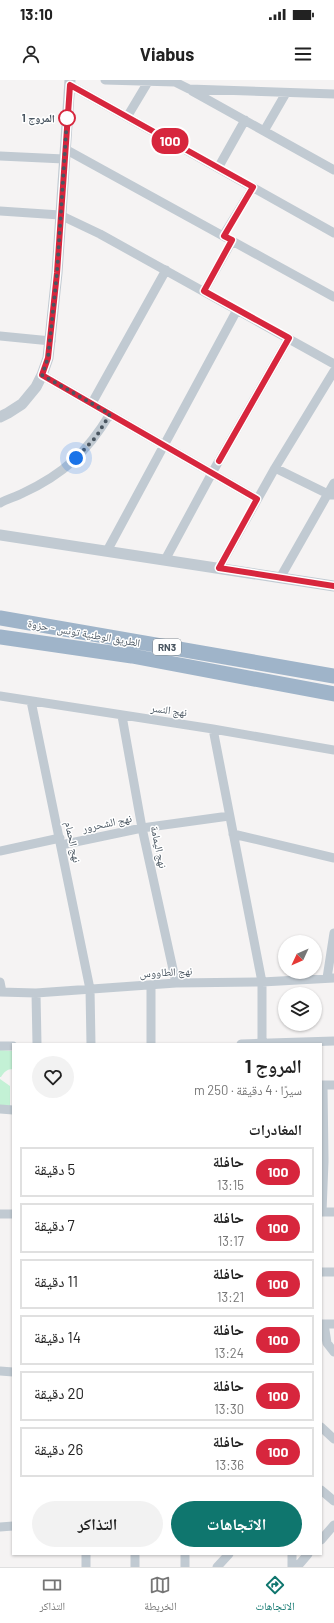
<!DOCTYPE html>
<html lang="ar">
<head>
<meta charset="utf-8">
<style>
  :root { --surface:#fff; --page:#f2f2f2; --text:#222; --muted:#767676; --line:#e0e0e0; --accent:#0f766e }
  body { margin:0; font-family:Barlow,"Noto Naskh Arabic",sans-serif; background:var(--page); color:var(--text); direction:rtl; height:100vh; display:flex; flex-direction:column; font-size:15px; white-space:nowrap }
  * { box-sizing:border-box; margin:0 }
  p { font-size:13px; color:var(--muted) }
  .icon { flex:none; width:22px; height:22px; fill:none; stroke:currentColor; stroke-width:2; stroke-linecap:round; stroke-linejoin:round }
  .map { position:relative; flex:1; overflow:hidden; direction:ltr }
  .sheet { position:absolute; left:12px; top:963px; width:310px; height:512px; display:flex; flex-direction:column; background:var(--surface); border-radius:0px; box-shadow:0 1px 3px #0004; direction:rtl }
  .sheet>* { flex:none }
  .badge { padding:0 8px; border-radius:13px; font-size:14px; line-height:26px }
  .needle { width:26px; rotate:226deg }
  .fabs { position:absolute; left:278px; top:855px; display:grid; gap:8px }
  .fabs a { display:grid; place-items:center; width:44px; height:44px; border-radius:50%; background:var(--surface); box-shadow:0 1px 3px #0004; font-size:20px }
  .you { position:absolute; width:20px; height:20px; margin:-10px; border:3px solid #fff; border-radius:50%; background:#1a73e8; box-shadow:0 0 0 6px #1a73e833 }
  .map>.badge { position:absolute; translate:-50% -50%; box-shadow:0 0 0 2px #fff }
  h2 { padding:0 20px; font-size:15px; line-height:36px }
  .round { display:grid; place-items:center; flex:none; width:42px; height:42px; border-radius:21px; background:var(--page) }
  .head { display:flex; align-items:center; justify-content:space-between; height:68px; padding:0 20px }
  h1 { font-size:19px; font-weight:700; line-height:30px }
  .cta { display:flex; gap:8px; margin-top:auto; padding:8px 20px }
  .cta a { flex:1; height:46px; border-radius:24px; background:var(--accent); color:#fff; font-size:16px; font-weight:700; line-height:46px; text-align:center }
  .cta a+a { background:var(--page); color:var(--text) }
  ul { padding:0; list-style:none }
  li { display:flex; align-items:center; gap:12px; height:50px; margin:0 8px 6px; padding:0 12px; border:2px solid var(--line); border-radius:0px }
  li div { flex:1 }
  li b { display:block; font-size:15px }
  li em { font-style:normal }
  li .badge { min-width:44px; font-weight:700; text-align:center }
  .status { display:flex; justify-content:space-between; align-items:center; height:28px; padding:0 20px; background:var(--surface); direction:ltr }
  .status svg { height:11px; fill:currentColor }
  header { display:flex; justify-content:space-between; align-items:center; height:52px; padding:0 20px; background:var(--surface); font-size:18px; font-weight:700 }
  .tabs { display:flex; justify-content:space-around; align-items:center; height:56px; border-top:1px solid var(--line); background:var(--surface); font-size:11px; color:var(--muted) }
  .tabs a { display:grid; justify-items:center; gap:2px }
  .tabs .active { color:var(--accent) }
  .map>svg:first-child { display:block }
  .green { fill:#c3f1d5 }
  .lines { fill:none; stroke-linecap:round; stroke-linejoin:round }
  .minor { stroke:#c1cad2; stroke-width:9 }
  .tertiary { stroke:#c1cad2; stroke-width:11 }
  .trunk { stroke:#9fb4c9; stroke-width:15 }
  .line-casing { stroke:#fff; stroke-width:9 }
  .line { stroke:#d7263d; stroke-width:6 }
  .walk { stroke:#4a5661; stroke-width:4; stroke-dasharray:0 7.2 }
  .stop-dot { fill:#fff; stroke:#d7263d; stroke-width:2 }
  .labels { text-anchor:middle; stroke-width:3; stroke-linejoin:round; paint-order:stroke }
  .shield { fill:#fff; stroke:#808990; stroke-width:1 }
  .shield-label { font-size:10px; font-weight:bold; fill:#4a5661 }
  .stop-label { font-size:11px; font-weight:bold; fill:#4a5661; stroke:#fff; text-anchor:end }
  .street-label { font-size:11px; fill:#4a5661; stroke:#fff }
</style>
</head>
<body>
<div class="status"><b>13:10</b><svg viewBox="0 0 49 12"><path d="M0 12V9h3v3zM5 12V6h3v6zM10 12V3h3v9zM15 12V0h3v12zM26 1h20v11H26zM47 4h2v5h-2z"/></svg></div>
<header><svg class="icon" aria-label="menu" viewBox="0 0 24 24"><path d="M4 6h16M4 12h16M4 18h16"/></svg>Viabus<svg class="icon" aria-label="person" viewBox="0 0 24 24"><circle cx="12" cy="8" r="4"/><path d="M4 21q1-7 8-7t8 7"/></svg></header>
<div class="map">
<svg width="334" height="1487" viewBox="0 0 334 1487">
  <rect width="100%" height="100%" fill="#f5f3f3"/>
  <!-- green -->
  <path class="green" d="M0 970 13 971V989C7 989 4 992 1 997H0Z
    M0 999 10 1006V1026L0 1025Z"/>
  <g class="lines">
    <!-- minor -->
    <path class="minor" d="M105 0 175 2 189 9 334 14
      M70 5 334 153
      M192 11 334 90
      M127 37 148 2
      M264 51 286 13
      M65 69 334 217
      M0 76 64 79
      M218 88 245 40
      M0 131 60 135 100 154 334 284
      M223 156 253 107
      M204 211 232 161
      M0 256 51 261
      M42 295 257 419
      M92 323 166 190
      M275 388 328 414 333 415
      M0 423C7 419 15 417 23 413 64 394 87 372 110 334
      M107 471 237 230
      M165 480 212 393 289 258
      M219 488 275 388 334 291
      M280 498 334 403
      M0 616 213 649 334 670
      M31 621 90 909 91 964
      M122 636 142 748 176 903
      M213 649 262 902V964
      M233 754 334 778
      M61 765 142 748 229 736
      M0 771 60 758
      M327 898 334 853
      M0 902 2 912
      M151 905V964
      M0 912 36 913 176 903 262 902 334 898
      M36 913 37 964
      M241 964 334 961
      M0 966H13
      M321 1005H334
      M0 1029 13 1030
      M321 1132H334
      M322 1132 324 1081 323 1005
      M0 1134H13
      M321 1192H334
      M321 1244H334
      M324 1244 327 1263 334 1272
      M0 1291 13 1292
      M321 1347 334 1359
      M321 1410 334 1421
      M0 1447 13 1446
      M321 1460 334 1445
      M292 1474V1487
      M86 1487V1474
      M135 1487V1474
      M185 1487V1474
      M217 1487 229 1474
      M297 1487 308 1474"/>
    <!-- tertiary -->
    <path class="tertiary" d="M0 337 8 333 22 324 36 307 42 295 48 278 57 193 70 0
      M0 455 334 506"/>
    <!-- trunk -->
    <path class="trunk" d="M0 538 334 596
      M0 557 132 576 334 614"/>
  </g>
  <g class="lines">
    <defs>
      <path id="line" d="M219 381 289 258 204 211 232 160 224 156 253 107 70 5 57 193 48 278 42 295 257 419 219 488 334 506"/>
    </defs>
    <!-- line casing -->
    <use href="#line" class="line-casing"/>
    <!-- line -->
    <use href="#line" class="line"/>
    <!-- walk -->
    <path class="walk" d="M67 38 57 193 48 278 42 295 110 334 96 357 76 378"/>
  </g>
  <!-- markers -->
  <circle class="stop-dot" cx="67" cy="38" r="8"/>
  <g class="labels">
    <!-- shield labels -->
    <rect class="shield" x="153" y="559" width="28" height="16" rx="3"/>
    <g class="shield-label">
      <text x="167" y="571">RN3</text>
    </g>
    <!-- stop labels -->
    <g class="stop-label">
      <text x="55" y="42">المروج 1</text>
    </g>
    <!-- street labels -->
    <g class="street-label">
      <text transform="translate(84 553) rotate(10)" y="4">الطريق الوطنية تونس - حزوة</text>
      <text transform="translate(169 630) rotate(8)" y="4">نهج النسر</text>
      <text transform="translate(107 743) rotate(-12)" y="4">نهج الشحرور</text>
      <text transform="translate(73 762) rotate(78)" y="4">نهج الحمام</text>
      <text transform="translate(159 767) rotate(78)" y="4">نهج اليمامة</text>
      <text transform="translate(166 892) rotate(-3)" y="4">نهج الطاووس</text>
    </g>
  </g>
</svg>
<div class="fabs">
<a><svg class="needle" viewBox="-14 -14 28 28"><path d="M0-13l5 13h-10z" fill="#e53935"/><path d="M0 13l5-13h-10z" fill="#767676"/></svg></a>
<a><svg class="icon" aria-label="layers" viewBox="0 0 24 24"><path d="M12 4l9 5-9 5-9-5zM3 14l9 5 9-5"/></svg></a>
</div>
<div class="you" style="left:76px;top:378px"></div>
<b class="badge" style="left:170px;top:61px;background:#d7263d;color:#fff">100</b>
<section class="sheet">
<div class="head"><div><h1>المروج 1</h1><p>سيرًا · 4 دقيقة · 250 m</p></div><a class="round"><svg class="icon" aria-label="heart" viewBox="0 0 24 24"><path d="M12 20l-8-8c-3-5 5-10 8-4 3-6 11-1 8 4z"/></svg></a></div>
<h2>المغادرات</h2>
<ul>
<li><span class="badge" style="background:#d7263d;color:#fff">100</span><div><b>حافلة</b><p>13:15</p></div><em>5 دقيقة</em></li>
<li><span class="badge" style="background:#d7263d;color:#fff">100</span><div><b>حافلة</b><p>13:17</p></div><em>7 دقيقة</em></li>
<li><span class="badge" style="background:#d7263d;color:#fff">100</span><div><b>حافلة</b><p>13:21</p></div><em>11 دقيقة</em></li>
<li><span class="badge" style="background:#d7263d;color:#fff">100</span><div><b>حافلة</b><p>13:24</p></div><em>14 دقيقة</em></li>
<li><span class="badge" style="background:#d7263d;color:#fff">100</span><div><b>حافلة</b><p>13:30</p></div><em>20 دقيقة</em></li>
<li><span class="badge" style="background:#d7263d;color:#fff">100</span><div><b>حافلة</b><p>13:36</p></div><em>26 دقيقة</em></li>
</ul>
<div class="cta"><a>الاتجاهات</a><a>التذاكر</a></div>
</section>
</div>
<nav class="tabs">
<a class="active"><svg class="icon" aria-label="directions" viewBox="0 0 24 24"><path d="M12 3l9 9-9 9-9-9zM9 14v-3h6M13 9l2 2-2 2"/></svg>الاتجاهات</a>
<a><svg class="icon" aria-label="map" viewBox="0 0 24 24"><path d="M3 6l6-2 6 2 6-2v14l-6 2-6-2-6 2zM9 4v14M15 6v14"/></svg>الخريطة</a>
<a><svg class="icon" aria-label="tickets" viewBox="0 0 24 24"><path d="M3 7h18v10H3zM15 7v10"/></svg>التذاكر</a>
</nav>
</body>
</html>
